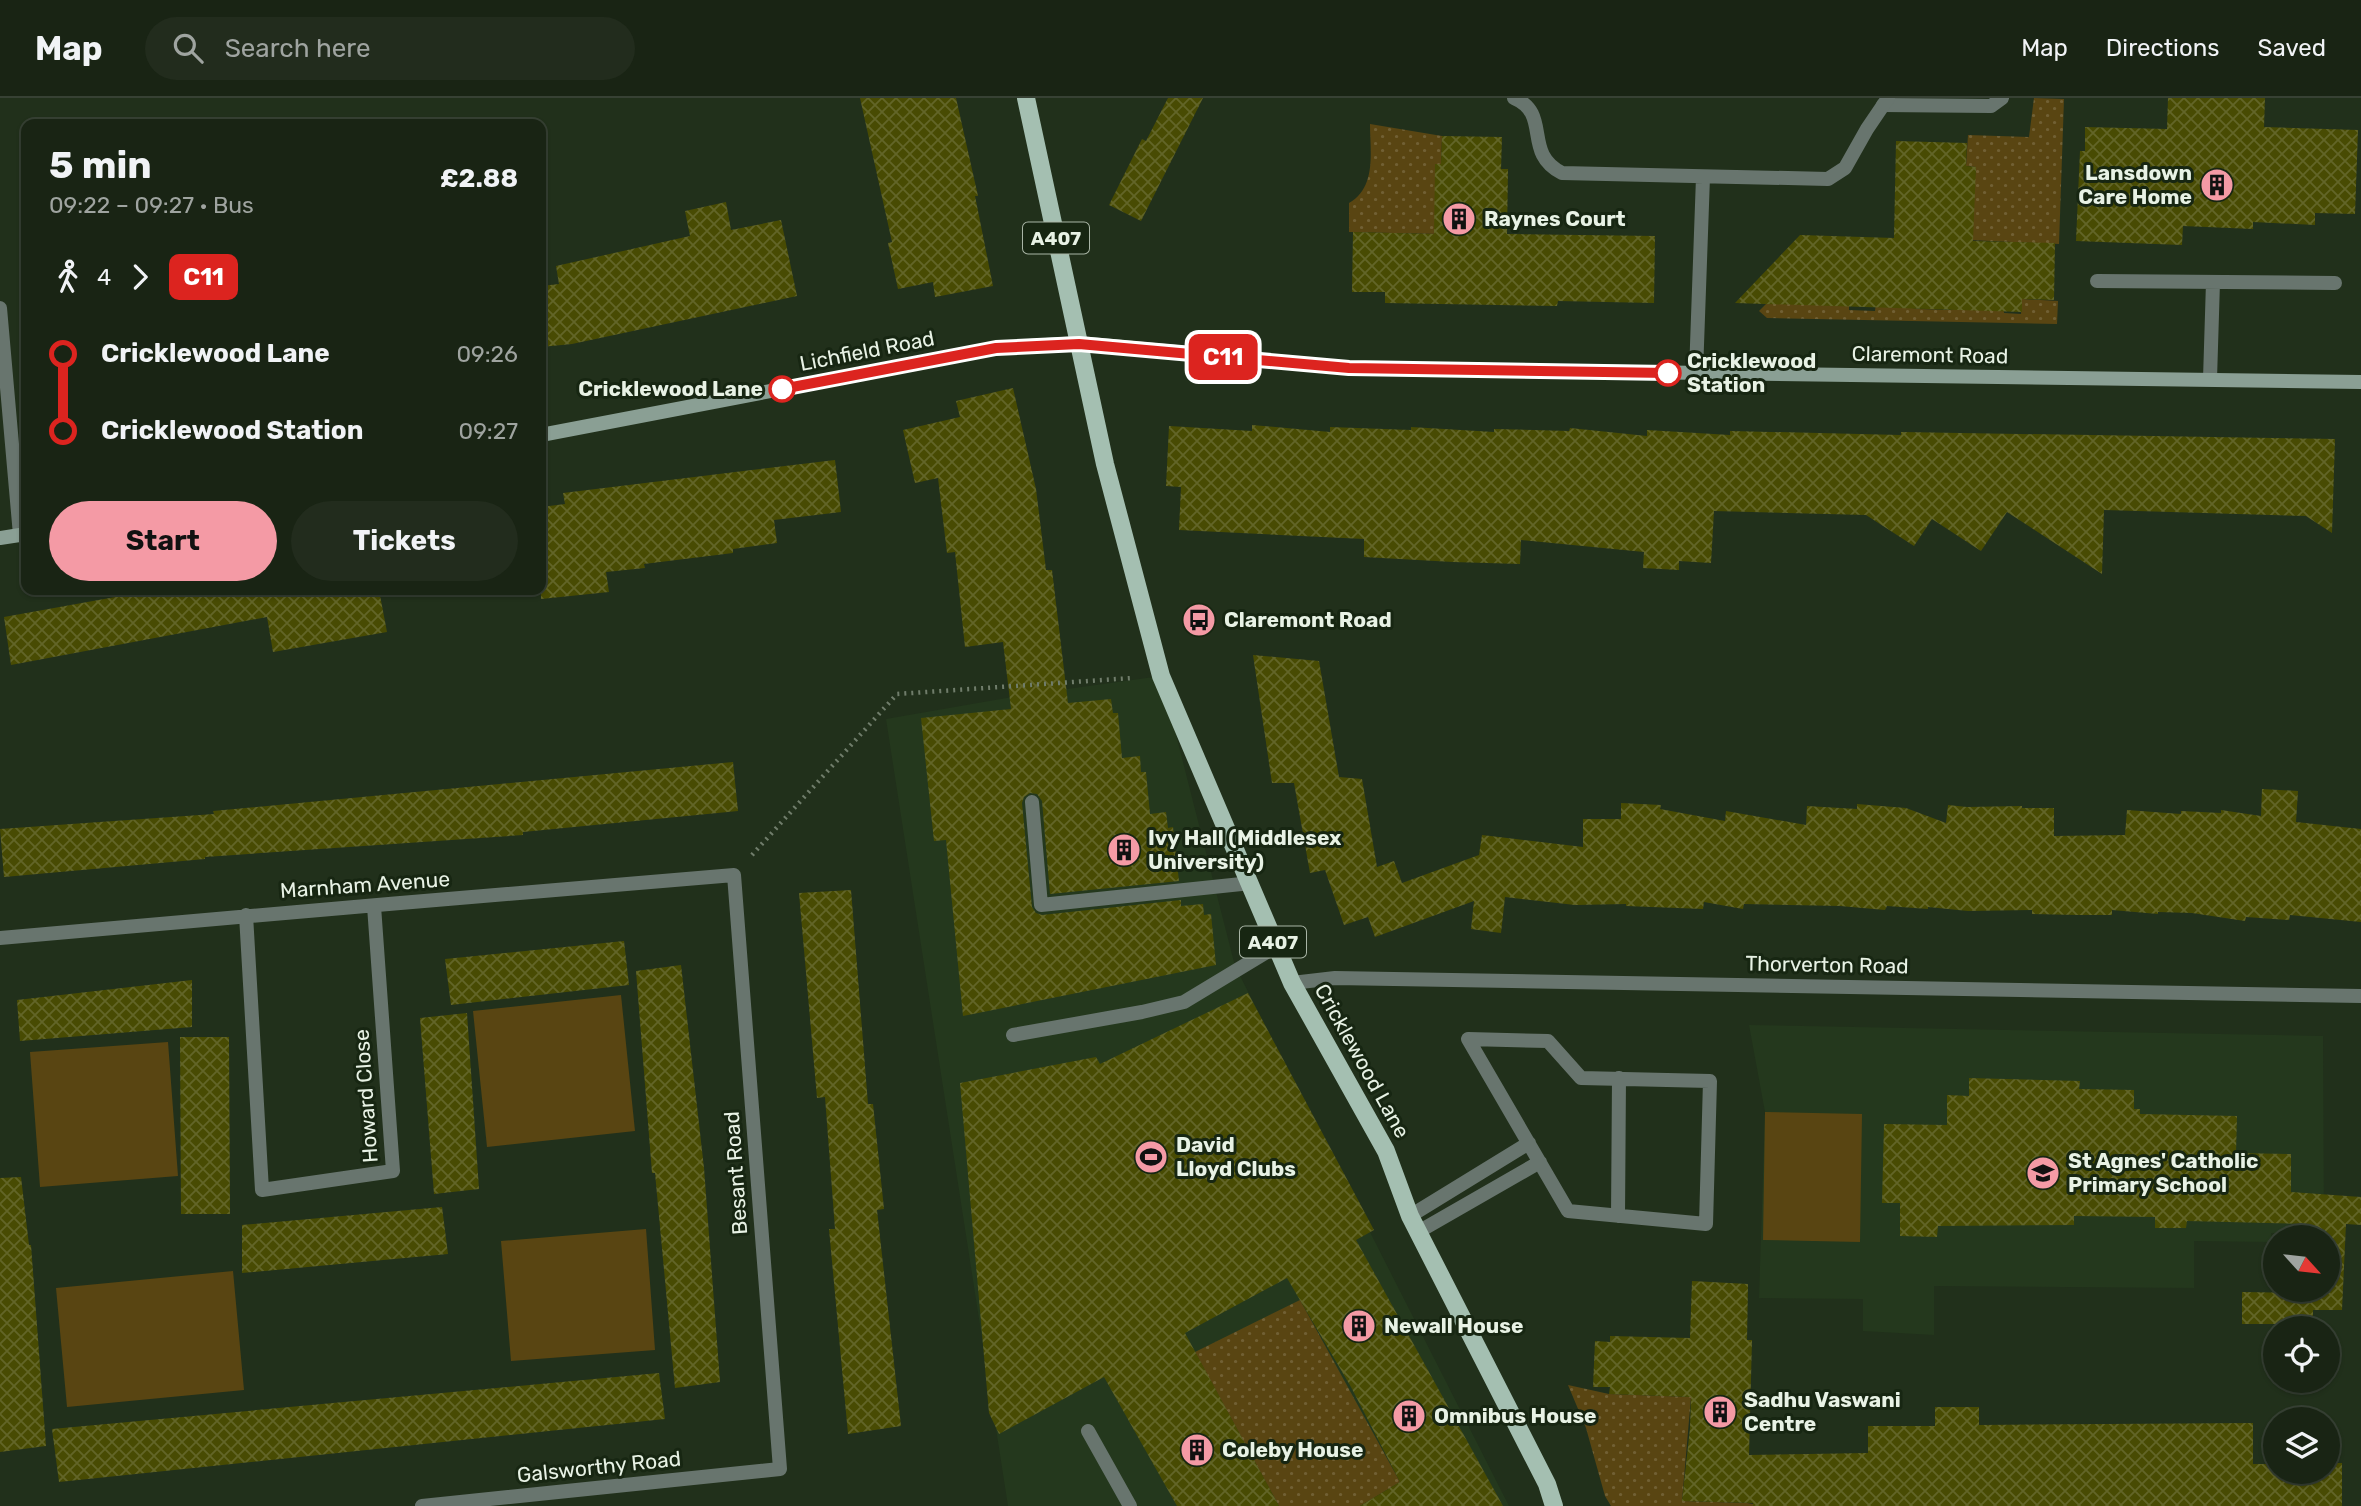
<!DOCTYPE html>
<html lang="en">
<head>
<meta charset="utf-8">
<style>
  :root { --surface:#192414; --page:#222c1d; --text:#f1f3f6; --muted:#9fa4a0; --line:#374134; --accent:#f49aa5 }
  body { margin:0; font-family:Rubik,sans-serif; background:var(--page); color:var(--text); height:100vh; display:flex; flex-direction:column; font-size:26px; white-space:nowrap }
  * { box-sizing:border-box; margin:0 }
  p { font-size:23px; color:var(--muted) }
  .icon { flex:none; width:38px; height:38px; fill:none; stroke:currentColor; stroke-width:2; stroke-linecap:round; stroke-linejoin:round }
  .map { position:relative; flex:1; overflow:hidden }
  .panel { position:absolute; left:21px; top:21px; width:525px; height:476px; display:flex; flex-direction:column; background:var(--surface); border-radius:14px; box-shadow:0 2px 5px #0004,0 0 0 2px var(--line) }
  .panel>* { flex:none }
  .badge { padding:0 14px; border-radius:10px; font-size:24px; line-height:46px }
  .needle { width:46px; rotate:117deg }
  .tools { position:absolute; left:2263px; top:1127px; display:grid; gap:14px }
  .tools a { display:grid; place-items:center; width:77px; height:77px; border-radius:50%; background:var(--surface); box-shadow:0 2px 5px #0004,0 0 0 2px var(--line); font-size:35px }
  .map>.badge { position:absolute; translate:-50% -50%; box-shadow:0 0 0 4px #fff }
  .legs { display:flex; align-items:center; gap:10px; height:77px; padding:0 28px; font-size:23px }
  .legs p { margin-inline-start:auto }
  .overview { display:flex; align-items:center; justify-content:space-between; height:119px; padding:0 28px }
  h1 { font-size:38px; font-weight:700; line-height:52px }
  .primary-button { display:flex; gap:14px; margin-top:auto; padding:14px 28px }
  .primary-button a { flex:1; height:80px; border-radius:42px; background:var(--accent); color:#111; font-size:28px; font-weight:700; line-height:80px; text-align:center }
  .primary-button a+a { background:var(--page); color:var(--text) }
  ul { padding:0 28px; list-style:none }
  li { display:flex; align-items:center; gap:24px; height:77px; font-size:26px }
  li i { display:grid; place-items:center; width:10px; height:100%; margin:0 9px; background:currentColor }
  li i::after { content:''; width:18px; height:18px; margin:-9px; border:5px solid; border-radius:50%; background:var(--surface) }
  li p { margin-inline-start:auto }
  li:first-child i { background:linear-gradient(#0000 50%,currentColor 0) }
  li:last-child i { background:linear-gradient(currentColor 50%,#0000 0) }
  header { display:flex; align-items:center; gap:42px; box-sizing:border-box; height:98px; padding:0 35px; background:var(--surface); border-bottom:2px solid var(--line) }
  header strong { font-size:33px }
  nav { display:flex; gap:38px; margin-inline-start:auto; font-size:24px }
  .search { width:490px; height:63px; background:var(--page); display:flex; align-items:center; gap:18px; box-sizing:border-box; padding:0 24px; border-radius:38px; color:var(--muted); font-size:26px }
  .map>svg:first-child { display:block }
  .built { fill:#24381d }
  .grass { fill:url(#grass-dots) }
  .garden { fill:#594512 }
  .building { fill:url(#building-cross-hatch) }
  .lines { fill:none; stroke-linecap:round; stroke-linejoin:round }
  .path { stroke:#707d6b; stroke-width:4.5; stroke-dasharray:2 5; stroke-linecap:butt }
  .lane { stroke:#68756e; stroke-width:14 }
  .street { stroke:#68756e; stroke-width:14 }
  .secondary { stroke:#8a9f94; stroke-width:14 }
  .primary { stroke:#a4bfb1; stroke-width:18 }
  .line-1-casing { stroke:#fff; stroke-width:16 }
  .line-1 { stroke:#dc241f; stroke-width:10 }
  .stop-1-dot { fill:#fff; stroke:#dc241f; stroke-width:3.5 }
  .labels { text-anchor:middle; stroke-width:6; stroke-linejoin:round; paint-order:stroke }
  .shield { fill:#172612; stroke:#a9b5a6; stroke-width:2 }
  .shield-label { font-size:19px; font-weight:bold; fill:#e8f2e5 }
  .poi-label { font-size:21px; font-weight:bold; fill:#e8f2e5; stroke:#172612; text-anchor:start }
  .street-label { font-size:21px; fill:#e8f2e5; stroke:#172612 }
  .stop-label { font-size:21px; font-weight:bold; fill:#e8f2e5; stroke:#172612; text-anchor:start }
</style>
</head>
<body>
<header>
<strong>Map</strong>
<div class="search"><svg class="icon" aria-label="search" viewBox="0 0 24 24"><circle cx="10" cy="10" r="6"/><path d="M15 15l6 6"/></svg>Search here</div>
<nav><a>Map</a><a>Directions</a><a>Saved</a></nav>
</header>
<div class="map">
<svg width="2361" height="1408" viewBox="0 0 2361 1408">
  <defs>
    <pattern id="grass-dots" width="8" height="8" patternUnits="userSpaceOnUse" patternTransform="scale(1.75)"><rect width="8" height="8" fill="#594512"/><path d="M2 2h.1M6 6h.1" fill="none" stroke="#716034" stroke-width="1.8" stroke-linecap="round"/></pattern>
    <pattern id="building-cross-hatch" width="8" height="8" patternUnits="userSpaceOnUse" patternTransform="scale(1.75)"><rect width="8" height="8" fill="#484b03"/><path d="M0 0l8 8M0 8l8-8" fill="none" stroke="#626528"/></pattern>
  </defs>
  <rect width="100%" height="100%" fill="#21301b"/>
  <!-- built -->
  <path class="built" d="M1161 578 1235 868 1509 1408H1008L886 621 1024 597Z
    M1749 927 2323 938 2324 1135H2271L2272 1144 2194 1143V1190L1934 1188V1237L1863 1233V1201L1759 1200 1765 1014Z"/>
  <!-- grass -->
  <path class="grass" d="M2034 0 2064 1 2059 146 1969 142 1976 69 1966 68 1968 37 2029 39Z
    M1370 26 1442 38 1439 136 1349 134V105C1377 89 1370 53 1370 26Z
    M2022 201 2058 203 2057 226 1767 220 1759 213 1767 205 1849 202V212L1875 213 1876 205 1919 211 1949 212 2003 203 2004 215 2021 216Z
    M1300 1202 1400 1384 1360 1408H1279L1195 1254Z
    M1568 1287 1609 1296 1691 1299 1682 1403 1747 1405 1753 1406V1408H1611L1605 1398 1586 1330Z"/>
  <!-- garden -->
  <path class="garden" d="M621 897 635 1033 487 1049 473 913Z
    M168 944 178 1078 40 1089 30 954Z
    M1765 1014 1862 1016 1860 1144 1763 1142Z
    M646 1131 655 1252 511 1263 501 1143Z
    M233 1173 244 1292 67 1309 56 1190Z"/>
  <!-- building -->
  <path class="building" d="M860 0H956L978 98H975L993 188 935 199 933 184 898 191 888 145 892 144Z
    M1168 0H1203L1141 123 1109 107 1142 41 1146 43Z
    M2168 0H2265L2264 29 2358 32 2355 116 2315 115V127L2253 124V131L2183 128 2182 147 2076 143 2080 53H2085V29L2167 31Z
    M1442 38 1502 39 1501 71H1508L1507 136 1655 138 1654 205 1558 203 1557 208 1385 205V194H1352L1353 134 1434 136 1435 66H1441Z
    M1896 43 1967 45 1966 68 1976 69 1973 143 2055 145 2054 202 2022 201V214L1735 205 1800 137 1894 140Z
    M726 104 731 132 781 122 797 198 572 246 541 249V188L559 186 556 168 690 138 685 113Z
    M1013 290 1036 391 1046 472H1052L1068 605 1111 601 1113 615H1118L1122 660 1140 658 1141 674H1146L1150 716 1166 714 1168 730 1173 729 1179 783 1050 796 1042 703 1037 696 1030 695 1024 699 1022 705 1032 809 1036 815 1042 817 1181 802V808L1203 806 1204 817 1211 816 1216 867 963 918 946 742 934 743 921 620 1011 611 1003 544 965 549 955 454 947 455 938 380 915 385 903 332 960 319 956 303Z
    M1252 327 1330 334V329L1411 332V329L1494 334V331L1569 333 1570 330 1647 338V332L1730 337V333L1901 337V334L2335 341 2332 435 2306 418 2104 412 2102 476 2007 414 1981 453 1932 421 1914 448 1866 417 1714 413 1711 465 1679 463V472L1643 470 1644 454 1521 442 1520 466 1453 464 1364 459V441L1179 432 1181 389 1166 388 1169 328 1252 333Z
    M835 362 841 414 774 422 777 445 733 451V455L644 466 645 470 606 474 609 494 541 501V409L565 406 563 395Z
    M154 492H379L387 534 273 554 267 519 11 567 4 519Z
    M1253 557 1319 563 1339 679 1362 681 1377 769 1394 763 1402 785 1479 757 1482 737 1583 749V721H1621V705L1661 707 1660 711 1725 723 1726 713 1806 727 1807 708 1857 711V706L1906 710 1946 725 1948 707 1967 709 2022 708V710H2054V738L2125 737 2127 712 2181 716V713L2221 715V712L2261 718 2262 691 2298 693 2296 724 2361 731V824L2290 817 2289 822 2246 819 2245 823 2192 815 2158 814V816L2112 812V817H2077L2032 816V812L1968 813 1928 809V811L1887 808 1885 812 1840 808 1744 806 1743 811 1704 804 1703 811 1626 808V806L1575 807 1505 799 1501 835 1471 831 1474 803 1375 839 1368 819 1344 827 1325 772 1310 775 1294 685H1272Z
    M733 664 738 713 523 734V737L205 759V761L4 779 0 731 214 716 213 713Z
    M851 792 868 1006H873L884 1111 877 1112 901 1328 848 1336 829 1131H835L825 999 817 1000 799 795Z
    M624 843 629 887 451 907 445 861Z
    M681 867 704 1070 720 1284 675 1290 655 1075H652L636 873Z
    M192 882V929L20 943 17 902Z
    M1248 895 1374 1132 1356 1142 1503 1408H1360L1400 1384 1351 1289 1287 1180 1185 1235 1279 1408H1177L1104 1279 999 1336 989 1315 960 985 1096 959 1100 966Z
    M467 915 479 1091 434 1096 420 920Z
    M180 939H229L230 1116H181Z
    M1969 980 2080 983 2079 991 2134 992V1011H2140V1016L2237 1018 2236 1055 2291 1056V1094L2361 1099V1127L2346 1126 2342 1212H2313V1226H2242V1194L2308 1195V1192H2328V1139H2310V1126L2187 1123 2186 1130H2155V1119L2074 1118V1127L1938 1128 1937 1139 1900 1138V1105H1882L1884 1026 1947 1027V997L1969 998Z
    M21 1079 29 1147H31L46 1348 0 1354V1080Z
    M442 1109 448 1156 242 1175V1127Z
    M1692 1183 1748 1186 1747 1242H1752L1749 1357 1868 1355V1328H1935V1309H1979V1327L2253 1325V1366H2275V1374H2328V1365H2342V1408H1753V1405L1682 1403 1690 1330 1691 1299 1609 1296 1610 1289H1593L1595 1243 1610 1244V1238L1690 1240Z
    M659 1275 665 1321 59 1384 52 1331Z"/>
  <g class="lines">
    <!-- path -->
    <path class="path" d="M752 757 897 596 1132 580"/>
    <!-- lane -->
    <path class="lane" d="M1883 7 1991 8 2002 0
      M2097 183 2335 185
      M2210 281 2213 184
      M1032 704 1041 807 1251 785
      M1013 937 1142 914 1184 904 1275 849
      M1468 941 1548 943 1581 980 1710 983 1706 1126 1568 1113Z
      M1410 1118 1529 1045
      M1618 1118 1619 980
      M1418 1134 1540 1064"/>
    <!-- street -->
    <path class="street" d="M1514 0C1552 16 1522 55 1562 75L1828 81 1845 70 1867 31 1888 0
      M0 210 20 437
      M1696 275 1703 79
      M246 817 262 1092 393 1073 374 808
      M0 840C245 817 489 798 734 777L780 1371 422 1408
      M1292 885 1335 880 2361 898
      M1088 1333 1130 1408"/>
    <!-- secondary -->
    <path class="secondary" d="M541 337 996 250 1079 245 1349 270 2361 284
      M0 440 26 436"/>
    <!-- primary -->
    <path class="primary" d="M1026 0 1105 366 1161 578 1292 885 1386 1053 1410 1118 1547 1386 1554 1408"/>
  </g>
  <g class="lines">
    <defs>
      <path id="line-1" d="M782 291 996 250 1079 246 1349 270 1668 275"/>
    </defs>
    <!-- line-1 casing -->
    <use href="#line-1" class="line-1-casing"/>
    <!-- line-1 -->
    <use href="#line-1" class="line-1"/>
  </g>
  <!-- icons -->
  <defs>
    <symbol id="building-disc" viewBox="-11 -11 22 22"><circle r="9.5" fill="#f49aa5" stroke="#172612"/><path d="M-4-6H4V6H1V3H-1V6H-4ZM-2.5-4.3h1.7v1.8h-1.7ZM.8-4.3h1.7v1.8H.8ZM-2.5-1h1.7V.8h-1.7ZM.8-1h1.7V.8H.8Z" fill="#111"/></symbol>
    <symbol id="bus-disc" viewBox="-11 -11 22 22"><circle r="9.5" fill="#f49aa5" stroke="#172612"/><path d="M-5-6H5V4H4V6H2V4H-2V6H-4V4H-5ZM-3.5-4V0h7V-4ZM-3.5 1.2v1.5H-2V1.2ZM2 1.2v1.5H3.5V1.2Z" fill="#111"/></symbol>
    <symbol id="stadium-disc" viewBox="-11 -11 22 22"><circle r="9.5" fill="#f49aa5" stroke="#172612"/><path d="M0-5a6.5 5 0 1 0 0 10a6.5 5 0 1 0 0-10ZM-3.5-1.8h7v3.6h-7Z" fill="#111"/></symbol>
    <symbol id="school-disc" viewBox="-11 -11 22 22"><circle r="9.5" fill="#f49aa5" stroke="#172612"/><path d="M0-5L7-2L0 1L-7-2ZM-4 1L0 2.5L4 1V4Q0 6-4 4Z" fill="#111"/></symbol>
  </defs>
  <g fill-rule="evenodd">
    <use href="#building-disc" x="2198" y="68" width="38" height="38"/>
    <use href="#building-disc" x="1440" y="102" width="38" height="38"/>
    <use href="#bus-disc" x="1180" y="503" width="38" height="38"/>
    <use href="#building-disc" x="1105" y="733" width="38" height="38"/>
    <use href="#stadium-disc" x="1132" y="1040" width="38" height="38"/>
    <use href="#school-disc" x="2024" y="1056" width="38" height="38"/>
    <use href="#building-disc" x="1340" y="1209" width="38" height="38"/>
    <use href="#building-disc" x="1701" y="1295" width="38" height="38"/>
    <use href="#building-disc" x="1390" y="1299" width="38" height="38"/>
    <use href="#building-disc" x="1178" y="1333" width="38" height="38"/>
  </g>
  <!-- markers -->
  <g class="stop-1-dot">
    <circle cx="1668" cy="275" r="12"/>
    <circle cx="782" cy="291" r="12"/>
  </g>
  <g class="labels">
    <!-- shield labels -->
    <g class="shield">
      <rect x="1023" y="124.5" width="66" height="31" rx="5"/>
      <rect x="1240" y="828.5" width="66" height="31" rx="5"/>
    </g>
    <g class="shield-label">
      <text x="1056" y="147">A407</text>
      <text x="1273" y="851">A407</text>
    </g>
    <!-- poi labels -->
    <g class="poi-label">
      <text x="2192" y="82" text-anchor="end">Lansdown<tspan x="2192" dy="24">Care Home</tspan></text>
      <text x="1484" y="128">Raynes Court</text>
      <text x="1224" y="529">Claremont Road</text>
      <text x="1148" y="747">Ivy Hall (Middlesex<tspan x="1148" dy="24">University)</tspan></text>
      <text x="1176" y="1054">David<tspan x="1176" dy="24">Lloyd Clubs</tspan></text>
      <text x="2068" y="1070">St Agnes' Catholic<tspan x="2068" dy="24">Primary School</tspan></text>
      <text x="1384" y="1235">Newall House</text>
      <text x="1744" y="1309">Sadhu Vaswani<tspan x="1744" dy="24">Centre</tspan></text>
      <text x="1434" y="1325">Omnibus House</text>
      <text x="1222" y="1359">Coleby House</text>
    </g>
    <!-- street labels -->
    <g class="street-label">
      <text transform="translate(867 253) rotate(-11)" y="7">Lichfield Road</text>
      <text transform="translate(1930 257) rotate(1)" y="7">Claremont Road</text>
      <text transform="translate(365 787) rotate(-4)" y="7">Marnham Avenue</text>
      <text transform="translate(1827 867) rotate(1)" y="7">Thorverton Road</text>
      <text transform="translate(1362 963) rotate(61)" y="7">Cricklewood Lane</text>
      <text transform="translate(366 998) rotate(-94)" y="7">Howard Close</text>
      <text transform="translate(736 1075) rotate(-94)" y="7">Besant Road</text>
      <text transform="translate(599 1369) rotate(-6)" y="7">Galsworthy Road</text>
    </g>
    <!-- stop labels -->
    <g class="stop-label">
      <text x="1687" y="270">Cricklewood<tspan x="1687" dy="24">Station</tspan></text>
      <text x="763" y="298" text-anchor="end">Cricklewood Lane</text>
    </g>
  </g>
</svg>
<div class="tools">
<a><svg class="needle" viewBox="-14 -14 28 28"><path d="M0-13l5 13h-10z" fill="#e53935"/><path d="M0 13l5-13h-10z" fill="#9fa4a0"/></svg></a>
<a><svg class="icon" aria-label="locate" viewBox="0 0 24 24"><circle cx="12" cy="12" r="6"/><path d="M12 2v4M12 18v4M2 12h4M18 12h4"/></svg></a>
<a><svg class="icon" aria-label="layers" viewBox="0 0 24 24"><path d="M12 4l9 5-9 5-9-5zM3 14l9 5 9-5"/></svg></a>
</div>
<b class="badge" style="left:1223px;top:259px;background:#dc241f;color:#fff">C11</b>
<section class="panel">
<div class="overview"><div><h1>5 min</h1><p>09:22 – 09:27 · Bus</p></div><b>£2.88</b></div>
<div class="legs"><svg class="icon" aria-label="walk" viewBox="0 0 24 24"><circle cx="13" cy="4" r="2"/><path d="M13 8l-2 6 4 7M11 14l-3 7M7 12l3-4h3l4 4"/></svg>4<svg class="icon" aria-label="forward" viewBox="0 0 24 24"><path d="M9 5l7 7-7 7"/></svg><b class="badge" style="background:#dc241f;color:#fff">C11</b></div>
<ul>
<li><i style="color:#dc241f"></i><b>Cricklewood Lane</b><p>09:26</p></li>
<li><i style="color:#dc241f"></i><b>Cricklewood Station</b><p>09:27</p></li>
</ul>
<div class="primary-button"><a>Start</a><a>Tickets</a></div>
</section>
</div>
</body>
</html>
